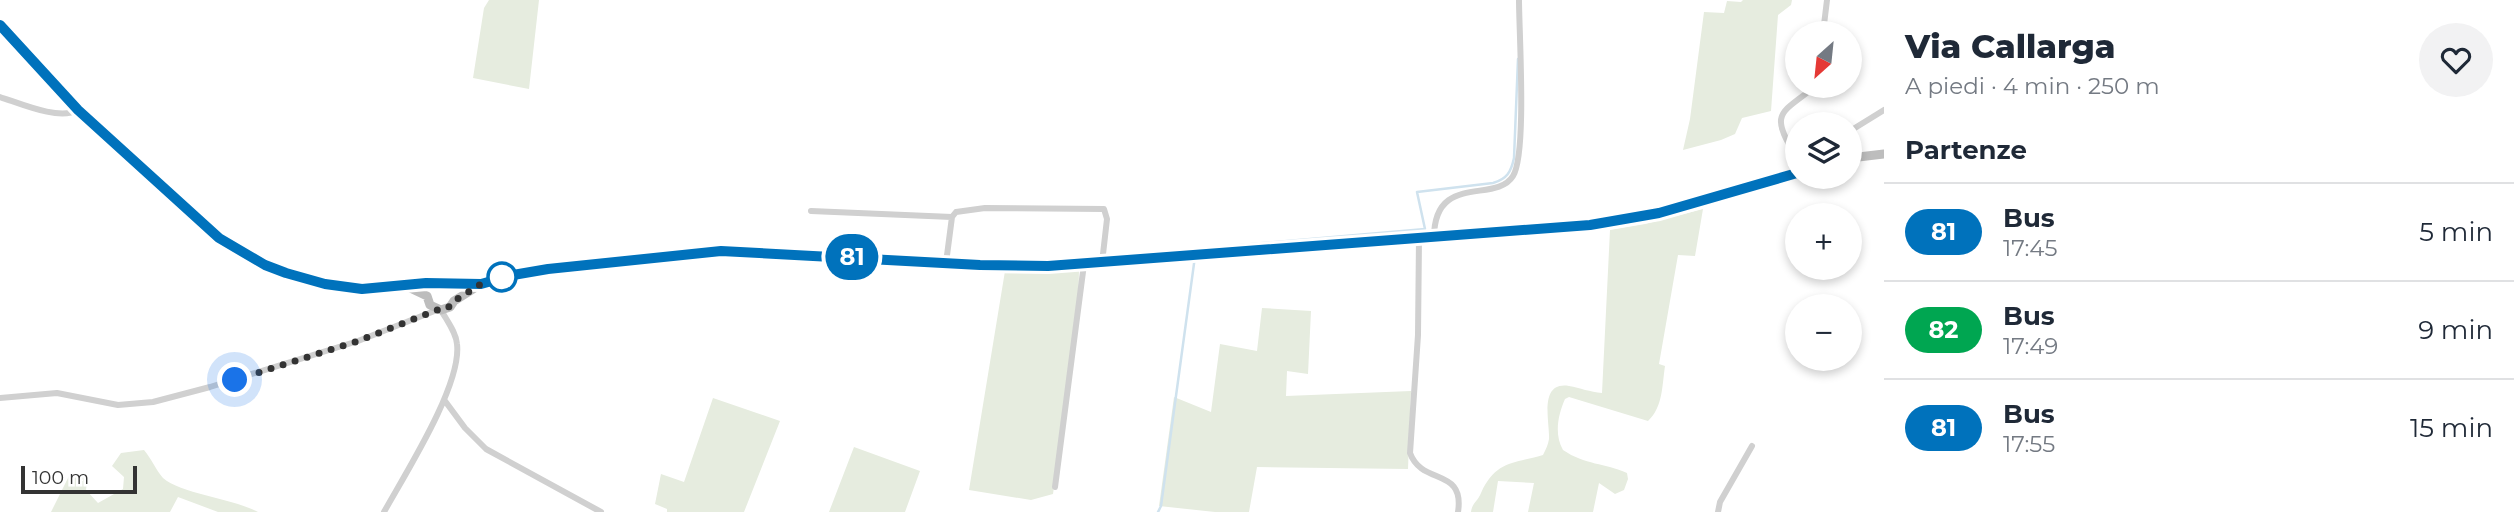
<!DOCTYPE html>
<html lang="it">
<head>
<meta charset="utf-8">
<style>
  :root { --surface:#fff; --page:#f2f2f3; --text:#1f2937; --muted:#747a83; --line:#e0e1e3 }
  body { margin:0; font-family:Montserrat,sans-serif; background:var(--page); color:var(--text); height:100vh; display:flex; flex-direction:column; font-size:26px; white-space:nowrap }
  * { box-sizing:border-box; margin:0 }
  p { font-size:23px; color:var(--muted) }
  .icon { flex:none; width:38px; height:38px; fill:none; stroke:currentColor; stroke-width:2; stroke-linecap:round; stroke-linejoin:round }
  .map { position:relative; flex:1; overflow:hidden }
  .panel { display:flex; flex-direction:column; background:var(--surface); width:630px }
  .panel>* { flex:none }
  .badge { padding:0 14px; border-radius:23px; font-size:24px; line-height:46px }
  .needle { width:46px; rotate:207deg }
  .tools { position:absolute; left:1785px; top:21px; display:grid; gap:14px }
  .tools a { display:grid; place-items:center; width:77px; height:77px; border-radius:50%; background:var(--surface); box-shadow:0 4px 10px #0003; font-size:35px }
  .scale { position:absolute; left:21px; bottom:18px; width:116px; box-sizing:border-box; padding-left:7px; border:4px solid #333; border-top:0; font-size:19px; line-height:24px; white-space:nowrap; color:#333; -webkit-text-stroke:5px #fff; paint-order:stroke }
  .you { position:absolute; width:35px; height:35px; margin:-18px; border:5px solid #fff; border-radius:50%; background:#1a73e8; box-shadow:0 0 0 10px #1a73e833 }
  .map>.badge { position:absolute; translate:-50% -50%; box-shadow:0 0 0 4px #fff }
  h2 { padding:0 21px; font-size:26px; line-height:63px }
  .round { display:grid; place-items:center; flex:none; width:74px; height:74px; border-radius:37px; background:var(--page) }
  .summary { display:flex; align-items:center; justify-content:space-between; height:119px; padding:0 21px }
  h1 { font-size:33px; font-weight:800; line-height:52px }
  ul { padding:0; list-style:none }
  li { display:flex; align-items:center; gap:21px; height:98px; padding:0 21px; border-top:2px solid var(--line) }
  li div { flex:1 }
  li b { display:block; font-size:26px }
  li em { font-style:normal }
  li .badge { min-width:77px; font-weight:700; text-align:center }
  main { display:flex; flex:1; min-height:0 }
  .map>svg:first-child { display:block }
  .green { fill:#e6ecdf }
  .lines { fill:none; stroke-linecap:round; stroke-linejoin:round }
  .stream { stroke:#cfe2ee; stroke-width:2.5 }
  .street { stroke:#d0d0d0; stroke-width:6 }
  .secondary { stroke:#bdbdbd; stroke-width:9 }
  .line-casing { stroke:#fff; stroke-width:16 }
  .line { stroke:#0072bc; stroke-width:10 }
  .walk { stroke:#333; stroke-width:7; stroke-dasharray:0 12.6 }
  .stop-dot { fill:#fff; stroke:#0072bc; stroke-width:3.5 }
</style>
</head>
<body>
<main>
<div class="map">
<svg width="1884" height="512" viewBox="0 0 1884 512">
  <rect width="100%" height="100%" fill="#fff"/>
  <!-- green -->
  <path class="green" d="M489 0H539L529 89 473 78 484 8Z
    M1743 0H1792L1791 5 1778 15 1771 111 1742 118 1735 134 1721 140 1683 150 1690 119 1704 12 1724 13 1727 1 1741 2Z
    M1703 209 1695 256 1678 255 1659 364 1665 366C1662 386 1663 407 1648 421L1569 397 1565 399C1558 415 1554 434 1563 450 1585 465 1605 463 1627 473L1628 479 1624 490 1615 494 1599 483 1593 512H1528L1534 483 1498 481 1493 512H1471C1472 503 1478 501 1481 493 1496 461 1512 464 1543 455 1546 449 1548 445 1549 439 1550 423 1538 381 1569 386 1580 388 1590 392 1602 393L1610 230 1645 224Z
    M1079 270 1078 314 1053 494 1031 500 969 490 1005 271Z
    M1262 308 1311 311 1308 374 1287 371 1286 396 1411 391 1408 469 1257 467 1249 512H1215L1159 506 1174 397 1211 412 1220 344 1257 351Z
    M713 398 780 421 744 512H667V509L655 504 661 474 684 482Z
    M854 447 920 471 905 512H829Z
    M144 450C151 458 156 470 163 478 181 494 235 499 258 512H218L178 497 170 512H51L71 472 88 474 86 490 98 503 123 489 124 477 112 466 121 453Z"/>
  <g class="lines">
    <!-- stream -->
    <path class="stream" d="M1158 512 1161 506 1196 249 1425 229 1417 192 1493 183C1507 179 1511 172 1514 158L1518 59"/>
    <!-- street -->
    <path class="street" d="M1823 33 1827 0
      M0 97C19 103 60 121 77 110
      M1850 131 1884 110
      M1797 158C1769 112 1779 115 1816 86
      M811 211 952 217
      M1434 238C1434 172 1496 204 1513 176 1527 154 1519 32 1519 0
      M1419 239 1418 335 1410 453C1422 486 1465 467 1458 512
      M946 263 952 217 956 212 985 208 1104 209 1107 219 1102 263
      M0 398 57 393 118 405 153 402 210 387 358 341 437 310
      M445 401 465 428 486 449 601 512
      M1055 487 1084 264
      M384 512C405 474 462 385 457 344 456 332 447 321 441 310
      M1718 512 1720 502 1752 446"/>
    <!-- secondary -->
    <path class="secondary" d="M0 25C44 75 88 120 137 165 202 224 251 275 343 287 368 291 392 286 416 284 437 282 458 284 479 284
      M1850 158 1884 154
      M406 286 427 296 430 305 441 310 450 307 454 301 481 284 513 275 700 252 744 251 980 265 1049 266 1590 225 1659 213 1797 173"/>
  </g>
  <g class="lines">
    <defs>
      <path id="line" d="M0 25 78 110 219 238 265 265 286 273 325 284 362 289 426 283 481 284 513 275 548 269 721 251 980 265 1048 266 1590 225 1659 213 1797 173"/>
    </defs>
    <!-- line casing -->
    <use href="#line" class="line-casing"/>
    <!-- line -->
    <use href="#line" class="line"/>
    <!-- walk -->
    <path class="walk" d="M235 380 358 341 437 310 447 309 454 301 481 284 502 277"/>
  </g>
  <!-- markers -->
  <circle class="stop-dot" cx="502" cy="277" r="14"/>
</svg>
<div class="tools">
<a><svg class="needle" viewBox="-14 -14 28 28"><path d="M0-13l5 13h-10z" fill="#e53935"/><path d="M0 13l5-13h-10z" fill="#747a83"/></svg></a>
<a><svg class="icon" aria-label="layers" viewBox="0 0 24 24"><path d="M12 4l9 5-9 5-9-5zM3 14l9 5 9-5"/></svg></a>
<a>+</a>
<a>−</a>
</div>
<div class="scale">100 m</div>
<div class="you" style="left:235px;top:380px"></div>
<b class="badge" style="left:852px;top:257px;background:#0072bc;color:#fff">81</b>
</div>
<section class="panel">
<div class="summary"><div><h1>Via Callarga</h1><p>A piedi · 4 min · 250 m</p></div><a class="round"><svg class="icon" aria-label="heart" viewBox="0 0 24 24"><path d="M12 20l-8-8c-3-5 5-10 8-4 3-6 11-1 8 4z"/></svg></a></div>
<h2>Partenze</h2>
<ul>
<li><span class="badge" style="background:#0072bc;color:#fff">81</span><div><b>Bus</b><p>17:45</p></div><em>5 min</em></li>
<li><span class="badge" style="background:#00a651;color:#fff">82</span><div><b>Bus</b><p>17:49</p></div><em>9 min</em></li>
<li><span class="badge" style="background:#0072bc;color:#fff">81</span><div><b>Bus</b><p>17:55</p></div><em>15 min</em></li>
</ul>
</section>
</main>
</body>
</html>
